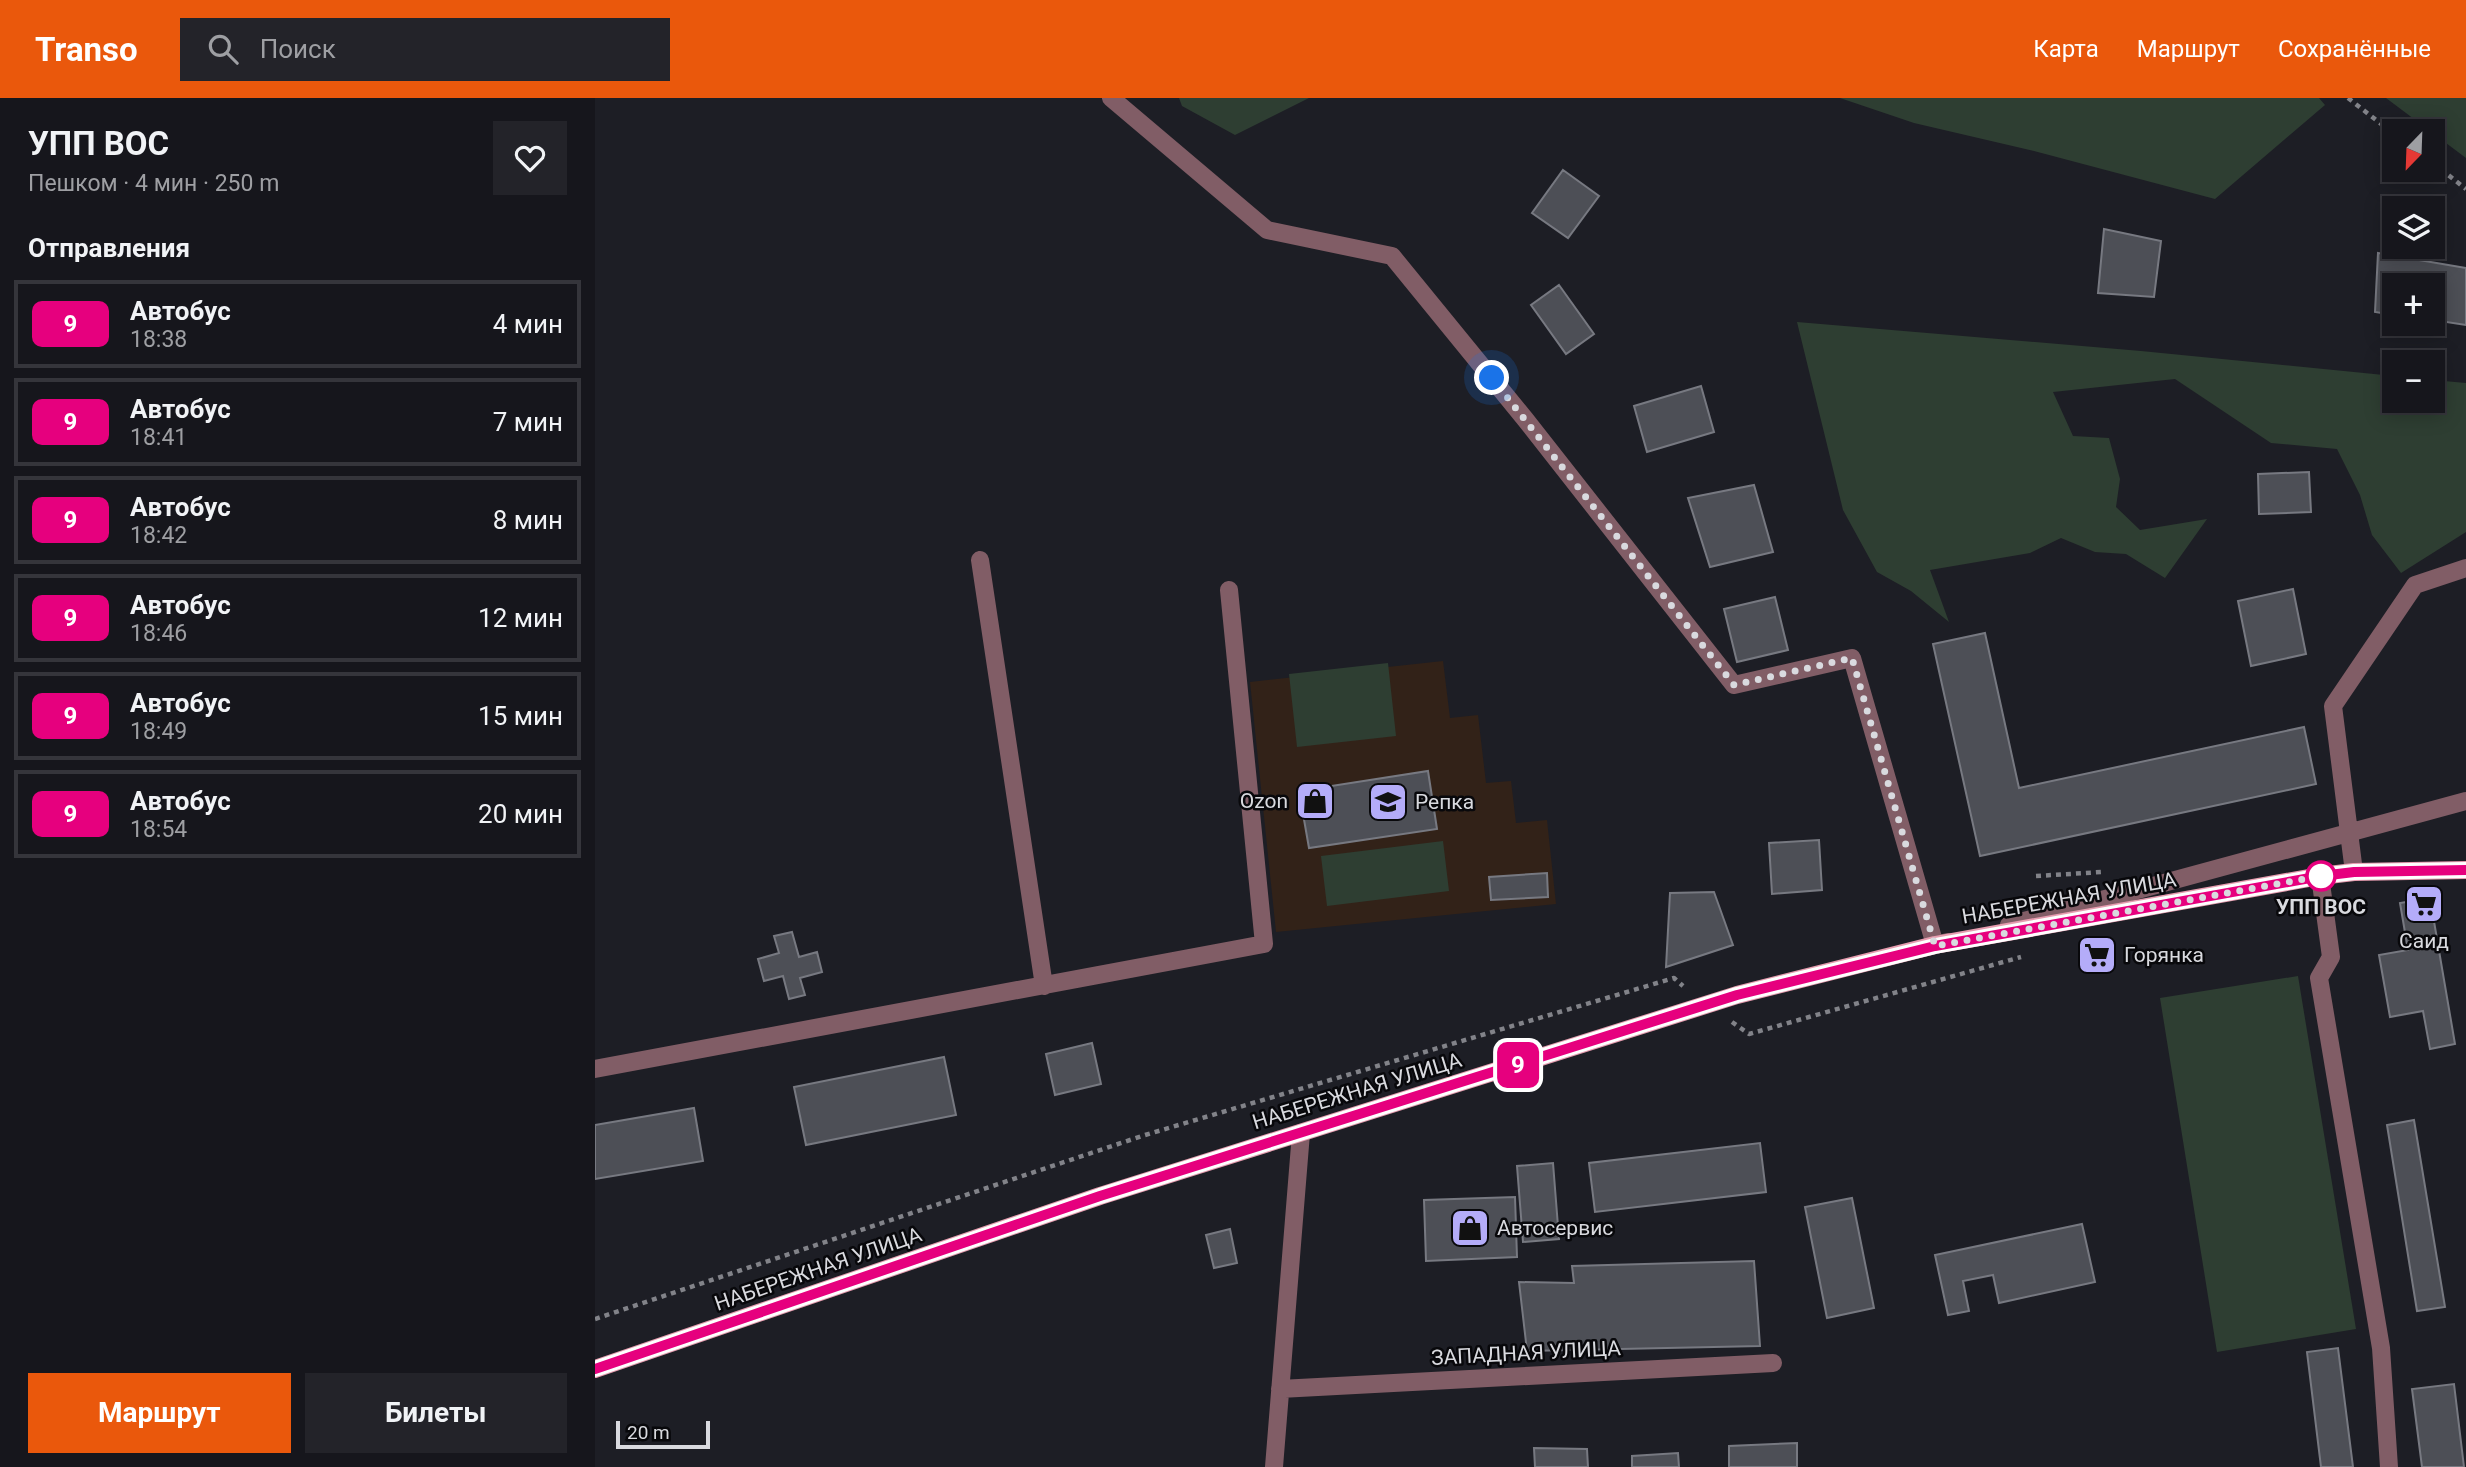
<!DOCTYPE html>
<html lang="ru">
<head>
<meta charset="utf-8">
<style>
  :root { --surface:#16161c; --page:#232329; --text:#f1f3f6; --muted:#9e9fa3; --line:#35353b; --accent:#ea580c }
  body { margin:0; font-family:Roboto,sans-serif; background:var(--page); color:var(--text); height:100vh; display:flex; flex-direction:column; font-size:26px; white-space:nowrap }
  * { box-sizing:border-box; margin:0 }
  p { font-size:23px; color:var(--muted) }
  .icon { flex:none; width:38px; height:38px; fill:none; stroke:currentColor; stroke-width:2; stroke-linecap:round; stroke-linejoin:round }
  .map { position:relative; flex:1; overflow:hidden }
  .drawer { display:flex; flex-direction:column; background:var(--surface); width:595px }
  .drawer>* { flex:none }
  .badge { padding:0 14px; border-radius:10px; font-size:24px; line-height:46px }
  .needle { width:46px; rotate:203deg }
  .controls { position:absolute; left:1787px; top:21px; display:grid; gap:14px }
  .controls a { display:grid; place-items:center; width:63px; height:63px; border-radius:0px; background:var(--surface); box-shadow:0 4px 18px #0003,0 0 0 2px var(--line); font-size:35px }
  .scale { position:absolute; left:21px; bottom:18px; width:94px; box-sizing:border-box; padding-left:7px; border:4px solid #d9dadf; border-top:0; font-size:19px; line-height:24px; white-space:nowrap; color:#d9dadf; -webkit-text-stroke:5px #08080b; paint-order:stroke }
  .you { position:absolute; width:35px; height:35px; margin:-18px; border:5px solid #fff; border-radius:50%; background:#1a73e8; box-shadow:0 0 0 10px #1a73e833 }
  .map>.badge { position:absolute; translate:-50% -50%; box-shadow:0 0 0 4px #fff }
  h2 { padding:0 28px; font-size:26px; line-height:63px }
  .round { display:grid; place-items:center; flex:none; width:74px; height:74px; border-radius:0px; background:var(--page) }
  .overview { display:flex; align-items:center; justify-content:space-between; height:119px; padding:0 28px }
  h1 { font-size:33px; font-weight:700; line-height:52px }
  .cta { display:flex; gap:14px; margin-top:auto; padding:14px 28px }
  .cta a { flex:1; height:80px; border-radius:0px; background:var(--accent); color:#fff; font-size:28px; font-weight:700; line-height:80px; text-align:center }
  .cta a+a { background:var(--page); color:var(--text) }
  ul { padding:0; list-style:none }
  li { display:flex; align-items:center; gap:21px; height:88px; margin:0 14px 10px; padding:0 14px; border:4px solid var(--line); border-radius:0px }
  li div { flex:1 }
  li b { display:block; font-size:26px }
  li em { font-style:normal }
  li .badge { min-width:77px; font-weight:700; text-align:center }
  header { display:flex; align-items:center; gap:42px; box-sizing:border-box; height:98px; padding:0 35px; background:var(--accent); color:#fff }
  header strong { font-size:33px }
  nav { display:flex; gap:38px; margin-inline-start:auto; font-size:24px }
  .search { width:490px; height:63px; background:var(--page); display:flex; align-items:center; gap:18px; box-sizing:border-box; padding:0 24px; border-radius:0px; color:var(--muted); font-size:26px }
  main { display:flex; flex:1; min-height:0 }
  .map>svg:first-child { display:block }
  .education { fill:#322218 }
  .green { fill:#2e3e32 }
  .building { fill:#4d4f56; stroke:#777981; stroke-width:2 }
  .lines { fill:none; stroke-linecap:round; stroke-linejoin:round }
  .path { stroke:#828389; stroke-width:4.5; stroke-dasharray:5 5; stroke-linecap:butt }
  .minor { stroke:#815d66; stroke-width:18 }
  .major { stroke:#e69caf; stroke-width:18 }
  .line-casing { stroke:#fff; stroke-width:16 }
  .line { stroke:#e6007e; stroke-width:10 }
  .walk { stroke:#d9dadf; stroke-width:7; stroke-dasharray:0 12.6 }
  .stop-dot { fill:#fff; stroke:#e6007e; stroke-width:3.5 }
  .labels { text-anchor:middle; stroke-width:5; stroke-linejoin:round; paint-order:stroke }
  .poi-label { font-size:21px; fill:#d9dadf; stroke:#08080b; text-anchor:start }
  .street-label { font-size:21px; fill:#d9dadf; stroke:#08080b }
  .stop-label { font-size:21px; font-weight:bold; fill:#d9dadf; stroke:#08080b }
</style>
</head>
<body>
<header>
<strong>Transo</strong>
<div class="search"><svg class="icon" aria-label="search" viewBox="0 0 24 24"><circle cx="10" cy="10" r="6"/><path d="M15 15l6 6"/></svg>Поиск</div>
<nav><a>Карта</a><a>Маршрут</a><a>Сохранённые</a></nav>
</header>
<main>
<section class="drawer">
<div class="overview"><div><h1>УПП ВОС</h1><p>Пешком · 4 мин · 250 m</p></div><a class="round"><svg class="icon" aria-label="heart" viewBox="0 0 24 24"><path d="M12 20l-8-8c-3-5 5-10 8-4 3-6 11-1 8 4z"/></svg></a></div>
<h2>Отправления</h2>
<ul>
<li><span class="badge" style="background:#e6007e;color:#fff">9</span><div><b>Автобус</b><p>18:38</p></div><em>4 мин</em></li>
<li><span class="badge" style="background:#e6007e;color:#fff">9</span><div><b>Автобус</b><p>18:41</p></div><em>7 мин</em></li>
<li><span class="badge" style="background:#e6007e;color:#fff">9</span><div><b>Автобус</b><p>18:42</p></div><em>8 мин</em></li>
<li><span class="badge" style="background:#e6007e;color:#fff">9</span><div><b>Автобус</b><p>18:46</p></div><em>12 мин</em></li>
<li><span class="badge" style="background:#e6007e;color:#fff">9</span><div><b>Автобус</b><p>18:49</p></div><em>15 мин</em></li>
<li><span class="badge" style="background:#e6007e;color:#fff">9</span><div><b>Автобус</b><p>18:54</p></div><em>20 мин</em></li>
</ul>
<div class="cta"><a>Маршрут</a><a>Билеты</a></div>
</section>
<div class="map">
<svg width="1871" height="1369" viewBox="0 0 1871 1369">
  <rect width="100%" height="100%" fill="#1d1e25"/>
  <!-- education -->
  <path class="education" d="M848 563 855 620 883 617 891 685 916 683 921 725 952 722 961 806 681 834 655 584Z"/>
  <!-- green -->
  <path class="green" d="M584 0H714L640 37 587 8Z
    M1245 0H1724L1730 7 1620 101 1439 53 1319 25Z
    M1791 0H1871V60Z
    M1202 224 1546 253 1799 278V303H1838V282L1871 285V434L1806 475 1777 437 1765 397 1742 351 1676 345 1580 281 1458 294 1478 338 1514 340 1525 381 1521 409 1545 432 1612 421 1570 480 1531 456 1500 454 1466 440 1435 455 1335 472 1354 524 1316 493 1282 474 1248 412Z
    M793 565 801 638 702 649 694 576Z
    M848 743 854 793 732 808 726 758Z
    M1703 878 1761 1231 1622 1254 1565 900Z"/>
  <!-- building -->
  <path class="building" d="M968 72 1004 98 973 140 937 115Z
    M1509 131 1566 143 1559 199 1503 195Z
    M1783 155 1871 170V227L1838 222V187H1799V217L1780 214Z
    M964 187 999 236 971 256 936 207Z
    M1106 288 1119 334 1052 354 1039 308Z
    M1714 374 1716 414 1664 416 1663 376Z
    M1159 387 1178 454 1115 469 1093 400Z
    M1698 491 1711 556 1656 568 1643 503Z
    M1180 499 1193 552 1142 564 1129 511Z
    M1390 535 1424 690 1709 629 1721 686 1385 758 1338 546Z
    M833 673 842 731 714 750 704 693Z
    M1224 742 1227 792 1177 796 1174 745Z
    M952 775 953 799 896 802 894 779Z
    M1119 794 1138 847 1071 869 1075 795Z
    M1835 800 1860 946 1835 951 1828 913 1795 919 1784 857 1813 852 1805 805Z
    M197 834 204 859 222 854 227 874 205 880 210 897 194 901 188 878 169 883 163 861 184 855 179 838Z
    M497 945 506 986 460 997 451 956Z
    M349 959 361 1017 211 1047 199 989Z
    M99 1010 108 1063 0 1081V1027Z
    M1819 1022 1850 1209 1822 1213 1792 1027Z
    M1165 1045 1171 1094 1000 1114 994 1065Z
    M958 1065 964 1141 928 1144 922 1068Z
    M920 1099 922 1159 831 1163 829 1102Z
    M1257 1100 1279 1210 1232 1220 1210 1109Z
    M1487 1126 1500 1184 1404 1205 1398 1177 1368 1183 1374 1213 1353 1217 1340 1157Z
    M635 1131 642 1165 619 1170 611 1137Z
    M1159 1163 1165 1248 932 1253 924 1184 979 1185 977 1168Z
    M1743 1250 1758 1369H1726L1712 1254Z
    M1859 1286 1869 1369H1827L1817 1291Z
    M1202 1345V1369H1134V1348Z
    M939 1350 992 1351 993 1369H940Z
    M1083 1355 1084 1369H1037V1358Z"/>
  <g class="lines">
    <!-- path -->
    <path class="path" d="M1753 0 1799 36
      M1838 65 1871 91
      M1441 778 1507 774
      M1137 924 1154 936 1426 859
      M0 1221 550 1037 1079 880 1088 888"/>
    <!-- minor -->
    <path class="minor" d="M516 0 672 132 797 158 930 321 1139 587 1257 560 1340 847 1353 844
      M385 462 449 888
      M1759 774 1738 608 1820 487 1871 470
      M1725 778 1736 859 1724 880 1786 1250 1794 1369
      M1414 827 1871 703
      M0 971 669 846 634 492
      M685 1291 1178 1265
      M679 1369 706 1035"/>
    <!-- major -->
    <path class="major" d="M0 1271 505 1098 1142 897 1340 847 1725 778 1759 774 1871 772"/>
  </g>
  <g class="lines">
    <defs>
      <path id="line" d="M0 1271 505 1098 1142 897 1340 848 1726 778 1759 774 1871 772"/>
    </defs>
    <!-- line casing -->
    <use href="#line" class="line-casing"/>
    <!-- line -->
    <use href="#line" class="line"/>
    <!-- walk -->
    <path class="walk" d="M897 280 1139 587 1257 560 1340 848 1726 778"/>
  </g>
  <!-- icons -->
  <defs>
    <symbol id="shop-square" viewBox="-11 -11 22 22"><rect x="-9" y="-9" width="18" height="18" rx="4" fill="#b4acf9" stroke="#08080b"/><path d="M-5-2.5h2.3a2.7 3.5 0 0 1 5.4 0H5L5.5 6h-11ZM-1.5-2.5h3a1.5 2.3 0 0 0-3 0Z" fill="#111"/></symbol>
    <symbol id="school-square" viewBox="-11 -11 22 22"><rect x="-9" y="-9" width="18" height="18" rx="4" fill="#b4acf9" stroke="#08080b"/><path d="M0-5L7-2L0 1L-7-2ZM-4 1L0 2.5L4 1V4Q0 6-4 4Z" fill="#111"/></symbol>
    <symbol id="supermarket-square" viewBox="-11 -11 22 22"><rect x="-9" y="-9" width="18" height="18" rx="4" fill="#b4acf9" stroke="#08080b"/><path d="M-6-5.5h2.5l.6 2H6L4.5 2H-2.5L-4.4-4H-6ZM-1.5 3.2a1.3 1.3 0 1 0 .1 0ZM3 3.2a1.3 1.3 0 1 0 .1 0Z" fill="#111"/></symbol>
  </defs>
  <g fill-rule="evenodd">
    <use href="#shop-square" x="698" y="681" width="44" height="44"/>
    <use href="#school-square" x="771" y="682" width="44" height="44"/>
    <use href="#supermarket-square" x="1807" y="784" width="44" height="44"/>
    <use href="#supermarket-square" x="1480" y="835" width="44" height="44"/>
    <use href="#shop-square" x="853" y="1108" width="44" height="44"/>
  </g>
  <!-- markers -->
  <circle class="stop-dot" cx="1726" cy="778" r="14"/>
  <g class="labels">
    <!-- poi labels -->
    <g class="poi-label">
      <text x="693" y="710" text-anchor="end">Ozon</text>
      <text x="820" y="711">Репка</text>
      <text x="1829" y="850" text-anchor="middle">Саид</text>
      <text x="1529" y="864">Горянка</text>
      <text x="902" y="1137">Автосервис</text>
    </g>
    <!-- street labels -->
    <g class="street-label">
      <text transform="translate(1474 800) rotate(-10)" y="7">НАБЕРЕЖНАЯ УЛИЦА</text>
      <text transform="translate(762 993) rotate(-17)" y="7">НАБЕРЕЖНАЯ УЛИЦА</text>
      <text transform="translate(223 1171) rotate(-19)" y="7">НАБЕРЕЖНАЯ УЛИЦА</text>
      <text transform="translate(931 1255) rotate(-3)" y="7">ЗАПАДНАЯ УЛИЦА</text>
    </g>
    <!-- stop labels -->
    <g class="stop-label">
      <text x="1726" y="816">УПП ВОС</text>
    </g>
  </g>
</svg>
<div class="controls">
<a><svg class="needle" viewBox="-14 -14 28 28"><path d="M0-13l5 13h-10z" fill="#e53935"/><path d="M0 13l5-13h-10z" fill="#9e9fa3"/></svg></a>
<a><svg class="icon" aria-label="layers" viewBox="0 0 24 24"><path d="M12 4l9 5-9 5-9-5zM3 14l9 5 9-5"/></svg></a>
<a>+</a>
<a>−</a>
</div>
<div class="scale">20 m</div>
<div class="you" style="left:897px;top:280px"></div>
<b class="badge" style="left:923px;top:967px;background:#e6007e;color:#fff">9</b>
</div>
</main>
</body>
</html>
